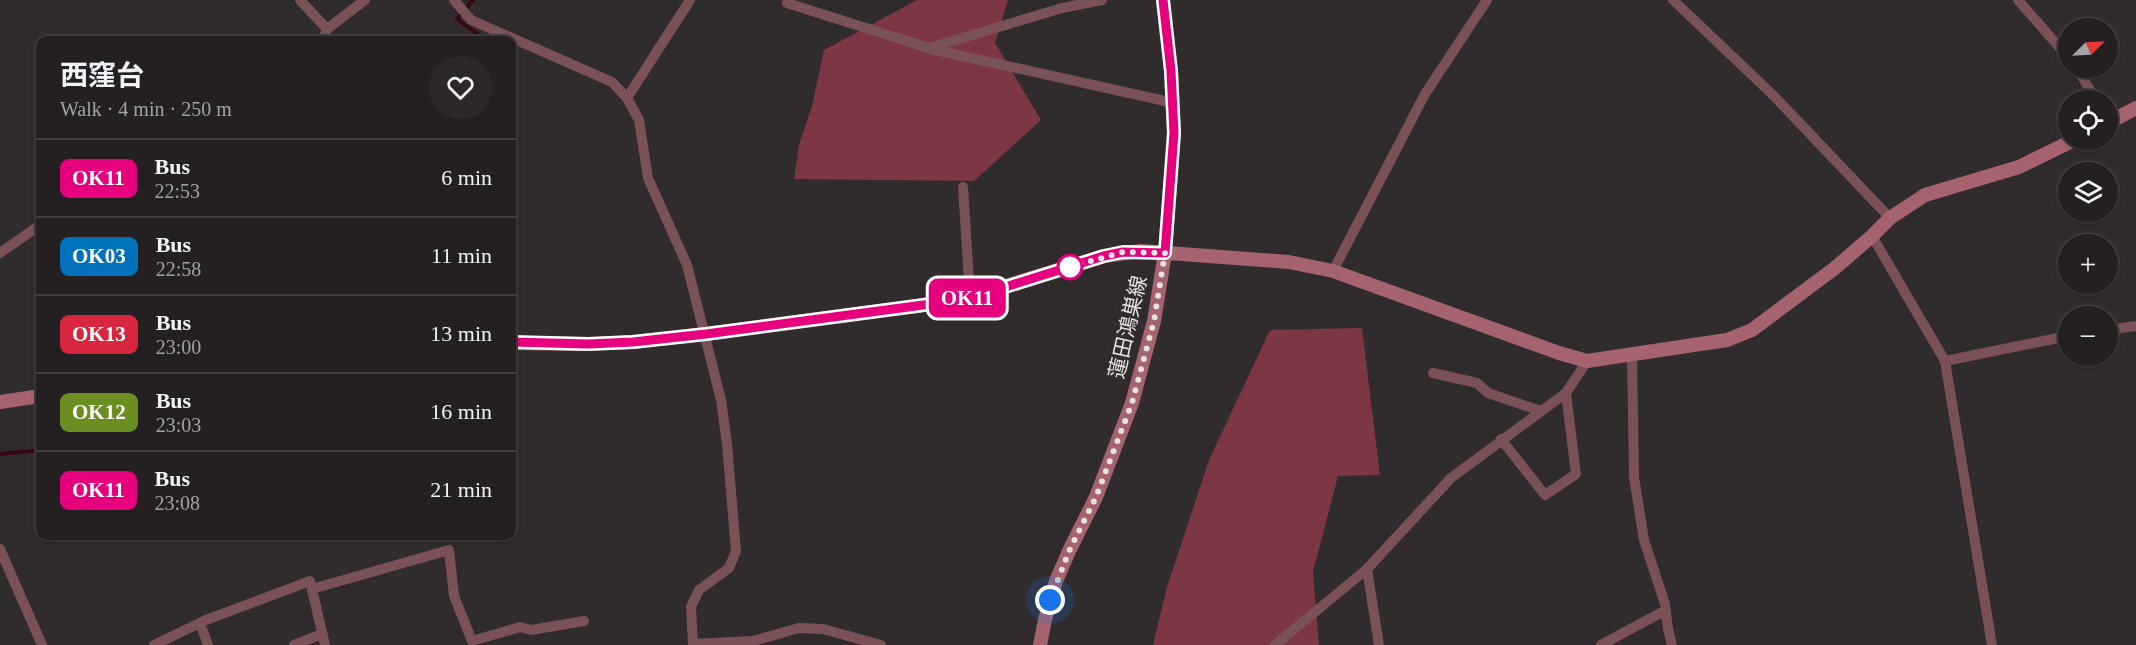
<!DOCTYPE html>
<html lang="en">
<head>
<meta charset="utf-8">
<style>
  :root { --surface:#242021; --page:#2c282a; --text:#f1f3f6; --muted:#a3a3a5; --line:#413e3f }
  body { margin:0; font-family:"Times New Roman","Noto Sans JP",serif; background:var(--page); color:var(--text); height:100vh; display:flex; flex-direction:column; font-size:22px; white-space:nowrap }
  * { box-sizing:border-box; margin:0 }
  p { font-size:20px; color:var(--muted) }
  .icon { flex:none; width:33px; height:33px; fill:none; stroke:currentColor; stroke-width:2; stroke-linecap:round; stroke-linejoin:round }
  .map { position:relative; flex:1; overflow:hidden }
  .panel { position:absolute; left:36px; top:36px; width:480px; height:504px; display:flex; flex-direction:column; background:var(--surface); border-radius:12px; box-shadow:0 2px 4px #0004,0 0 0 2px var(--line) }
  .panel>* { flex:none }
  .badge { padding:0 12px; border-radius:9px; font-size:21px; line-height:39px }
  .needle { width:39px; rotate:66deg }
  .tools { position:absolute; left:2058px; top:18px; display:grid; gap:12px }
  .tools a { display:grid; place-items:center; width:60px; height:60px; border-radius:50%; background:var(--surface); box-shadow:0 2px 4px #0004,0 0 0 2px var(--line); font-size:30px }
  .you { position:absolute; width:30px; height:30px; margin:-15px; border:4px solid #fff; border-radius:50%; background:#1a73e8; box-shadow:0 0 0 9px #1a73e833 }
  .map>.badge { position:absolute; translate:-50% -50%; box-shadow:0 0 0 3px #fff }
  .round { display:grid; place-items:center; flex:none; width:63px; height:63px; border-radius:32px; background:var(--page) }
  .overview { display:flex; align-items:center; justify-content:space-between; height:102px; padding:0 24px }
  h1 { font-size:28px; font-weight:700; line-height:45px }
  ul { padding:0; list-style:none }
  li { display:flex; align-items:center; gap:18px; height:78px; padding:0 24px; border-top:2px solid var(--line) }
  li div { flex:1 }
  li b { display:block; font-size:22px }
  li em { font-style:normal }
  li .badge { min-width:66px; font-weight:700; text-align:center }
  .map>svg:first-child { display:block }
  .green { fill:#7c3743 }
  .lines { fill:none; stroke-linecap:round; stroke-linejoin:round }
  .stream { stroke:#370813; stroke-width:4 }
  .street { stroke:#7a5156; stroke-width:10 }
  .secondary { stroke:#a5646d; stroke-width:14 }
  .line-casing { stroke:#fff; stroke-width:14 }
  .line { stroke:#e6007e; stroke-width:9 }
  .walk { stroke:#e5e2e2; stroke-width:6; stroke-dasharray:0 10.8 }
  .stop-dot { fill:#fff; stroke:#e6007e; stroke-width:3 }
  .labels { text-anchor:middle; stroke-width:6; stroke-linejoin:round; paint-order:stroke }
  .street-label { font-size:21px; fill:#e5e2e2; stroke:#302b2c }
</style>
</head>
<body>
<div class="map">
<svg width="2136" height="645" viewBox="0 0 2136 645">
  <rect width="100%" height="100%" fill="#302b2c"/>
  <!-- green -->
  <path class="green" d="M917 0H1008L995 43 1041 120 974 181 794 179 799 145 812 106 824 50Z
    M1362 328 1380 475 1338 476 1313 572 1319 645H1153L1167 587 1209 460 1270 330Z"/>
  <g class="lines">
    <!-- stream -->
    <path class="stream" d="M473 0 457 19 480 36 489 40
      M0 454 40 450"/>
    <!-- street -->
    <path class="street" d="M300 0 327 29
      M454 0 471 20 612 82 627 98 639 120 648 178 687 265 721 400 727 444 736 551 729 568 699 590 691 607 693 645
      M1673 0 1774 96 1890 218
      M2018 0 2068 57
      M787 3 935 50 1174 103
      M323 40 327 29 365 0
      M929 48 1062 8 1102 0
      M2077 68 2096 100
      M627 98 690 0
      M963 187 970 297
      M1872 236 1945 361 1992 645
      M0 253 40 225
      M1333 271 1425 94 1487 0
      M2108 330 2136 326
      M1632 353 1634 477 1644 540 1665 604 1668 629 1672 645
      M1945 361 2068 336
      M1433 373 1477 383 1488 393 1541 411
      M1501 439 1545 495 1576 474 1566 393
      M0 549 42 645
      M1367 569 1379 645
      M312 589 449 550 454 596 472 641 520 627 531 630 584 621
      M200 623 208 645
      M693 644 753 641 799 628 823 629 881 645
      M154 645 206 620 310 581 325 645
      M294 645 322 634
      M1275 645 1367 569 1451 478 1566 393 1587 361
      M1601 645 1666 610"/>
    <!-- secondary -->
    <path class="secondary" d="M2108 123 2136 108
      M512 343 588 344 633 342 706 334 918 306 970 297 1104 256 1141 251 1289 262 1333 271 1559 353 1587 361 1727 340 1752 330 1835 268 1872 236 1890 218 1925 195 2019 167 2074 140
      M0 402 40 396
      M1040 645 1045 620 1056 581 1070 549 1096 497 1132 403 1154 321 1165 253 1174 133 1171 71 1163 0"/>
  </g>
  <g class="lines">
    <defs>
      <path id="line" d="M512 342 588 344 633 342 706 334 946 302 1002 288 1104 256 1123 252 1165 253 1174 133 1171 71 1163 0"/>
    </defs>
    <!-- line casing -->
    <use href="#line" class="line-casing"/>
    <!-- line -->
    <use href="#line" class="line"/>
    <!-- walk -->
    <path class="walk" d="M1050 600 1070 549 1096 497 1132 403 1154 321 1165 253 1123 252 1063 269 1070 267"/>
  </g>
  <!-- markers -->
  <circle class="stop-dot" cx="1070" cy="267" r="12"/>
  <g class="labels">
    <!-- street labels -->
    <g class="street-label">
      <text transform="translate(1128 327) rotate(-77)" y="7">蓮田鴻巣線</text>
    </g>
  </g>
</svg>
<div class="tools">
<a><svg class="needle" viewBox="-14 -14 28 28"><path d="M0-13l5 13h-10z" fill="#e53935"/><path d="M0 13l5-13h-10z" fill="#a3a3a5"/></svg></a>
<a><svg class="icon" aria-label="locate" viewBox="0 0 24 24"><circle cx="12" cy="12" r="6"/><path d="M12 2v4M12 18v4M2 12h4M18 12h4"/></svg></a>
<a><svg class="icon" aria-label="layers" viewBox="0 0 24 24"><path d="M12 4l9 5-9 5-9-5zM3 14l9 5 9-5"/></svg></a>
<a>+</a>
<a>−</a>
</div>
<div class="you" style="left:1050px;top:600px"></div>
<b class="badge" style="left:967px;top:298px;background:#e6007e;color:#fff">OK11</b>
<section class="panel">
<div class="overview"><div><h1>西窪台</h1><p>Walk · 4 min · 250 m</p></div><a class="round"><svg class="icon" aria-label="heart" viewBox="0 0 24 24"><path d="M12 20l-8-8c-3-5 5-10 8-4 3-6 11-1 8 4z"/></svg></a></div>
<ul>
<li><span class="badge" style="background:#e6007e;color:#fff">OK11</span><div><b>Bus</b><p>22:53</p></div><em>6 min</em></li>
<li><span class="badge" style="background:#0072bc;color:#fff">OK03</span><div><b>Bus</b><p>22:58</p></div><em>11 min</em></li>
<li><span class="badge" style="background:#d7263d;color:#fff">OK13</span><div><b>Bus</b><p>23:00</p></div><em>13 min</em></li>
<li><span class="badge" style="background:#6b8e23;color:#fff">OK12</span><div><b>Bus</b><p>23:03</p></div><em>16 min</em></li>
<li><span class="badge" style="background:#e6007e;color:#fff">OK11</span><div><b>Bus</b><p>23:08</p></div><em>21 min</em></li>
</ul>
</section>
</div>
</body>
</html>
